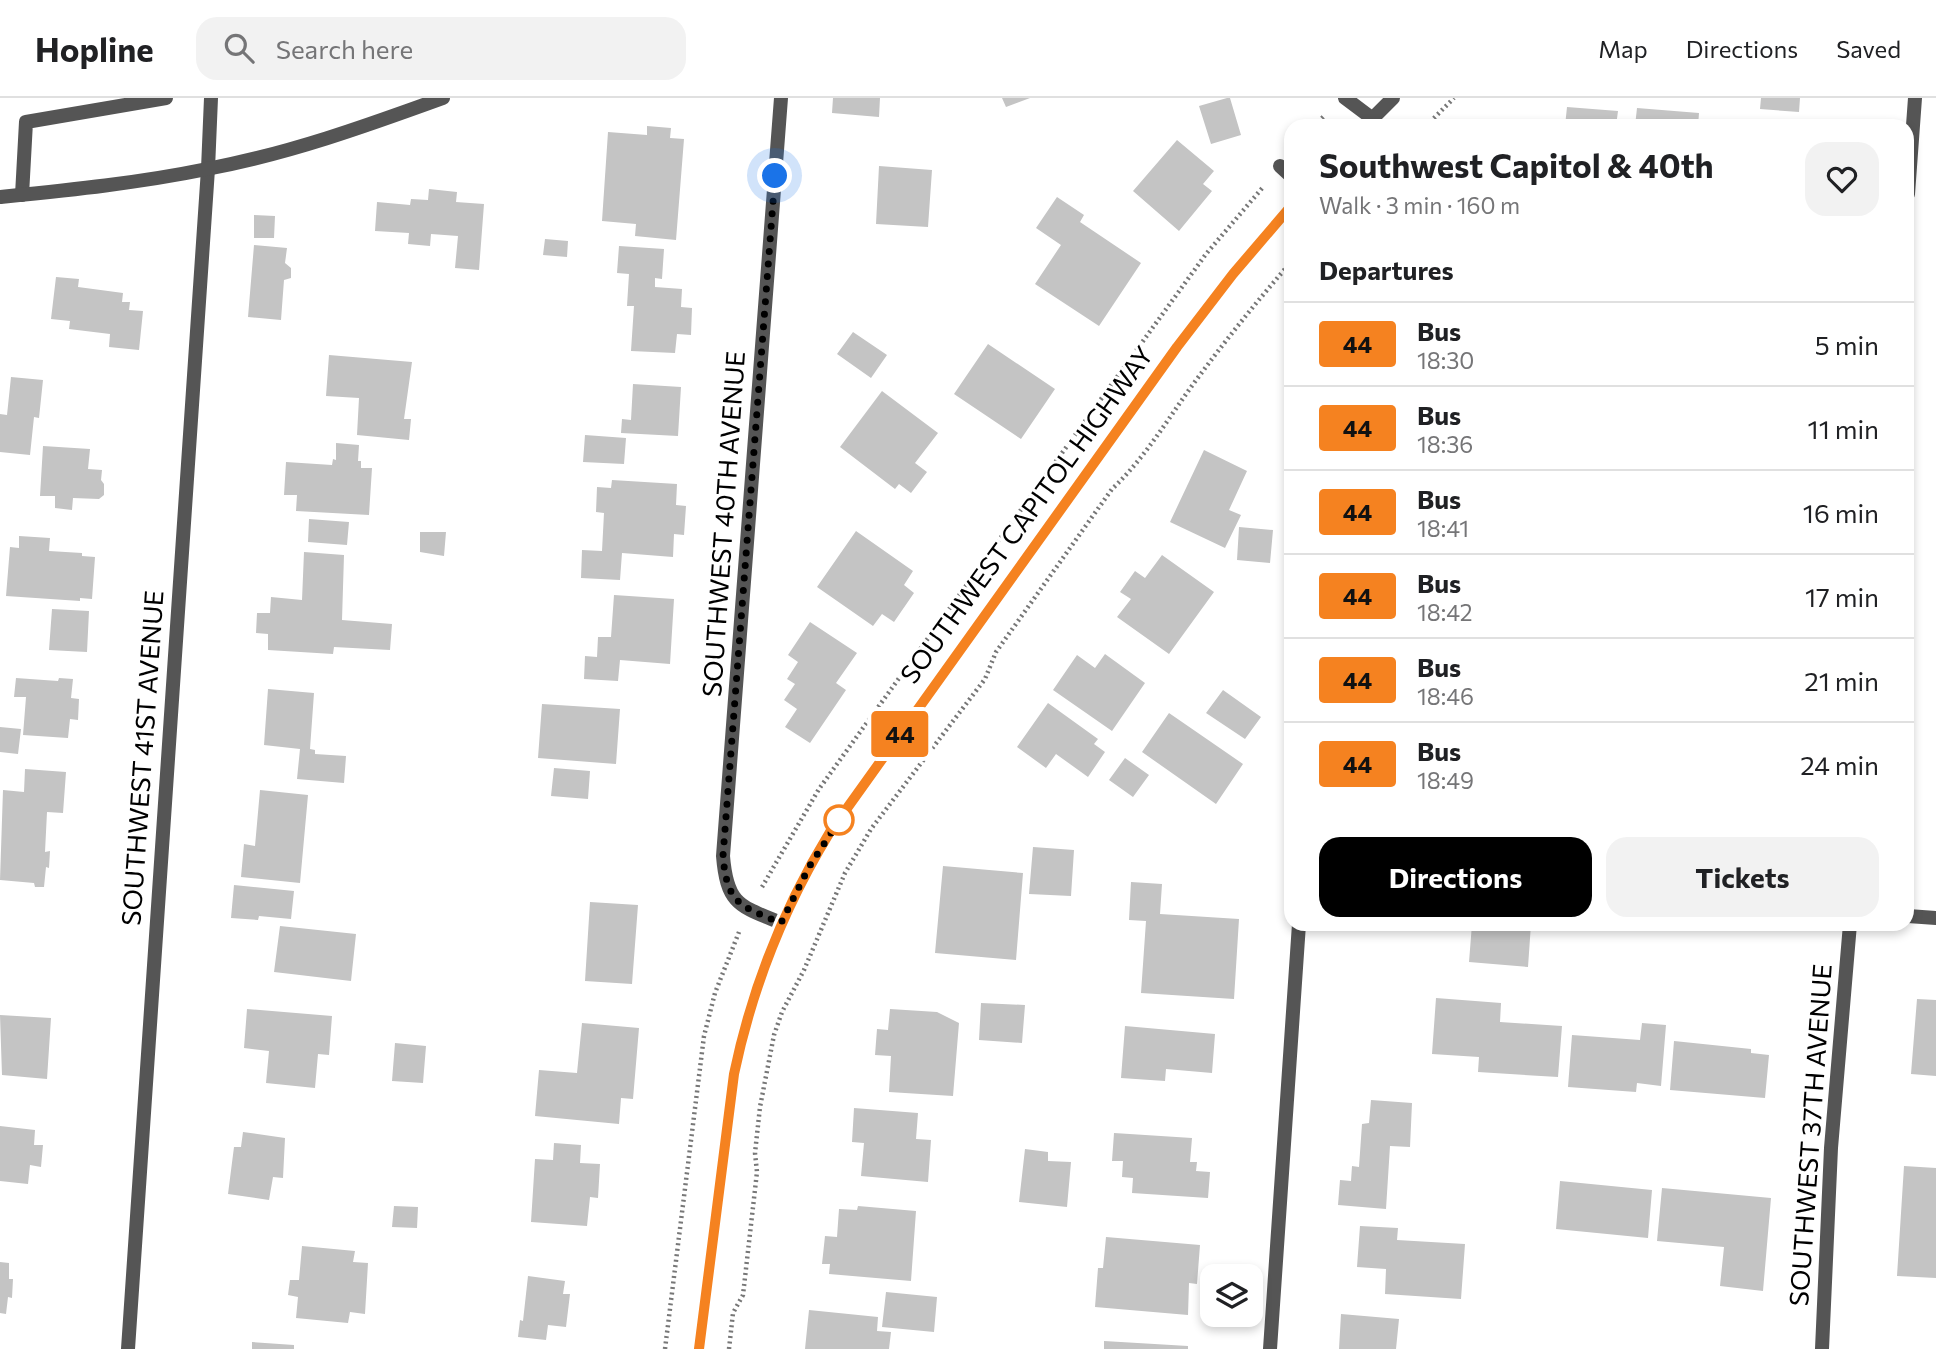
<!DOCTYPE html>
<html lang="en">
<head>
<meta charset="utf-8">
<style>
  :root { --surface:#fff; --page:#f2f2f2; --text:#202124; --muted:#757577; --line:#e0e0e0; --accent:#000 }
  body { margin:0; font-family:Commissioner,sans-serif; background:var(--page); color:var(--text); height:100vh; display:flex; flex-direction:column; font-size:26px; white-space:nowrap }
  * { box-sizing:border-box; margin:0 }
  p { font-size:23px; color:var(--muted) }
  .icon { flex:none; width:38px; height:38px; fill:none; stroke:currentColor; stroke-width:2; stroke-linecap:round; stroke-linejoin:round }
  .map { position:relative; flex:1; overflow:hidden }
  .drawer { position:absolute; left:1284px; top:21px; width:630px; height:812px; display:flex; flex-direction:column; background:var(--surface); border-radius:21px; box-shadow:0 4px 10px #0003 }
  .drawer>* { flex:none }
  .badge { padding:0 14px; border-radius:5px; font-size:24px; line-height:46px }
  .controls { position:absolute; left:1200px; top:1166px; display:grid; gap:14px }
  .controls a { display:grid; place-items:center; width:63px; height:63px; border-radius:14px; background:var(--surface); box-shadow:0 4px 10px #0003; font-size:35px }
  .you { position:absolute; width:35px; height:35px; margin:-18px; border:5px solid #fff; border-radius:50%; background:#1a73e8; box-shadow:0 0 0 10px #1a73e833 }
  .map>.badge { position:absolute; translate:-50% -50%; box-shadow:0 0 0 4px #fff }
  h2 { padding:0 35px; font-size:26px; line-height:63px }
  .round { display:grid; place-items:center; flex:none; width:74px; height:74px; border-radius:21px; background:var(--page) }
  .overview { display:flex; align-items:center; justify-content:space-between; height:119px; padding:0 35px }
  h1 { font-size:33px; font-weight:700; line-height:52px }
  .button { display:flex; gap:14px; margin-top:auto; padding:14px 35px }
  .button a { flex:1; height:80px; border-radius:21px; background:var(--accent); color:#fff; font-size:28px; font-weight:700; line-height:80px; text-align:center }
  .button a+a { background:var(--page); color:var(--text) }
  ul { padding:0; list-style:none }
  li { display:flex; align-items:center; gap:21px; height:84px; padding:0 35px; border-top:2px solid var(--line) }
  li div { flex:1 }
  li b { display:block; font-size:26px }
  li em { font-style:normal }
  li .badge { min-width:77px; font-weight:700; text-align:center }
  header { display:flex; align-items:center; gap:42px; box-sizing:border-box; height:98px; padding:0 35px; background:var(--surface); border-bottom:2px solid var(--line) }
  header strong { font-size:33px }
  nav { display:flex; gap:38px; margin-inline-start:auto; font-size:24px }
  .search { width:490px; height:63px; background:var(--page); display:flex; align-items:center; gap:18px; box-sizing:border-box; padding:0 24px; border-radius:21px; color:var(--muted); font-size:26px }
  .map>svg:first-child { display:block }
  .building { fill:#c4c4c4 }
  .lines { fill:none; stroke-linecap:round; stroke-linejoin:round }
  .path { stroke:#777; stroke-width:4.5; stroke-dasharray:2 3.5; stroke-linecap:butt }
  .service { stroke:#555; stroke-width:14 }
  .minor { stroke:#555; stroke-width:14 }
  .tertiary { stroke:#555; stroke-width:14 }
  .line-casing { stroke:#fff; stroke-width:16 }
  .line { stroke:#f58220; stroke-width:10 }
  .walk { stroke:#000; stroke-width:7; stroke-dasharray:0 12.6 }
  .stop-dot { fill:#fff; stroke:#f58220; stroke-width:3.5 }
  .labels { text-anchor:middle; stroke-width:6; stroke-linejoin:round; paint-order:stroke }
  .street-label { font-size:26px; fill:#000; stroke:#fff }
</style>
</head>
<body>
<header>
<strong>Hopline</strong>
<div class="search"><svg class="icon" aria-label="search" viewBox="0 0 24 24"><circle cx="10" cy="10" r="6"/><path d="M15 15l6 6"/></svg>Search here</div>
<nav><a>Map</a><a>Directions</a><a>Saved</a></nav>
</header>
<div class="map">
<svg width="1936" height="1251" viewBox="0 0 1936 1251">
  <rect width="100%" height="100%" fill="#fff"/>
  <!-- building -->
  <path class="building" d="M833 0H880L879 19 832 15Z
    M1002 0H1030L1006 9Z
    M1227 0H1230L1241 37 1211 46 1199 8Z
    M1761 0H1800L1799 14 1760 11Z
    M1567 9 1618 13 1616 28H1565Z
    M1637 10 1699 15 1698 28H1635Z
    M647 28 671 30 670 40 684 41 676 142 635 138 636 126 602 123 608 34 647 37Z
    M1177 42 1214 73 1203 86 1212 93 1179 133 1133 93Z
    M879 68 932 72 928 129 876 126Z
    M429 91 457 94 456 104 484 106 479 172 455 170 458 138 431 136 430 148 408 146 409 135 375 133 377 104 410 107 411 101 428 102Z
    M1057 99 1084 117 1080 124 1141 165 1099 228 1035 186 1061 147 1036 130Z
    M254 117 275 118 274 140H254Z
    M545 141 568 143 567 159 543 157Z
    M254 147 287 150 285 165 291 170V180L284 182 281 222 248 219Z
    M619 148 664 151 662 181 655 180V189L682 191 681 209 692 210 691 237 677 236 675 255 631 253 634 208H627L629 176 617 175Z
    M56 179 79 181 78 189 123 195 122 204H130L129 212 143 213 139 252 109 249 110 236 69 231 70 223 51 221Z
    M853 234 887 257 871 280 837 256Z
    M988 246 1055 291 1021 341 954 296Z
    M329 257 412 264 404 321H411L409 342 357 337 359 300 326 298Z
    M11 279 43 282 39 320 34 319 30 357 0 354V316L7 317Z
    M633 286 681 289 678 338 621 335 622 321 631 322Z
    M882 293 938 335 915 365 927 374 911 395 899 386 895 391 840 349Z
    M585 337 626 340 624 366 583 364Z
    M336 345 359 347 358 363H361V370H372L369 417 296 413 297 397H284L286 364 332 367 333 361 336 362Z
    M43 348 90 351 88 371 102 372 101 382 104 386V397L99 401 73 400 72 412 55 410V398H40Z
    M1204 352 1247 373 1229 412 1241 417 1225 450 1170 424Z
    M612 382 677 386 676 407 686 408 684 437 674 436 673 459 622 455 620 482 581 480 582 452 602 453 604 415 596 414 597 389 611 390Z
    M309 421 349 424 347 447 308 444Z
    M1239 429 1273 432 1270 465 1237 462Z
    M856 433 913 473 904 487 914 495 894 524 882 516 873 528 817 489Z
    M420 434H446L444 458 420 454Z
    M19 438 50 440 49 453 82 455V458L95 459 92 501 80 500V503L6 498 10 449 19 450Z
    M304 454 344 457 342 522 392 526 390 552 334 549 333 556 268 552V536L256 535 257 515H270L271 499 302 502Z
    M1162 457 1214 494 1169 556 1117 519 1131 501 1120 494 1135 473 1145 480Z
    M614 497 674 501 670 566 620 562 618 583 584 581 585 558 597 559 598 539H611Z
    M52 511 89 513 87 554 49 552Z
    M810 524 857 555 836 585 846 592 810 645 785 629 797 611 784 602 795 586 787 581 798 564 788 557Z
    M1105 556 1145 585 1112 633 1053 592 1077 557 1095 570Z
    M16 580 58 583 59 580 73 581 71 600 79 601 78 622 70 621 68 640 23 637 26 599H14Z
    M268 591 314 595 310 651 315 652V656L346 658 344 685 297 681 300 651 264 647Z
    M1223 592 1261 619 1245 641 1206 615Z
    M1048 605 1098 641 1094 646 1105 654 1088 679 1056 656 1046 670 1017 649Z
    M542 606 620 611 616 666 538 660Z
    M1169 615 1243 666 1216 706 1142 654Z
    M0 629 21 631 18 656 0 654Z
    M1125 660 1149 677 1133 699 1109 682Z
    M554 670 590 673 588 701 551 698Z
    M25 671 66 674 63 715 47 714 45 754 50 753 49 770 46 769 44 789H35L34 785 0 782 3 692 24 694Z
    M260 692 308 697 300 785 241 779 244 746 255 748Z
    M1033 749 1074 752 1071 798 1029 796Z
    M943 768 1023 775 1016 862 935 855Z
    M1131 784 1162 786 1160 816 1239 821 1234 901 1141 895 1146 823 1129 822Z
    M234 787 294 793 291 821 259 818 258 822 231 820Z
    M590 804 638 807 632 886 585 883Z
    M1472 826H1531L1528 869 1469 864Z
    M280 828 356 836 351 883 274 874Z
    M1436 900 1501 905 1500 924 1562 928 1558 979 1478 974 1479 959 1432 956Z
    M1917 901 1936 902V978L1911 976Z
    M981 905 1025 907 1022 945 979 942Z
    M247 911 332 918 329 957 318 956 315 990 266 985 269 953 244 950Z
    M890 911 937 914 959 925 953 998 889 994 891 958 875 957 877 931 888 932Z
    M0 917 51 920 47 981 2 977Z
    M582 925 639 930 633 1001 621 1000 619 1026 535 1018 539 972 577 975Z
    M1642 925 1666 927 1661 988 1637 985 1636 994 1568 989 1572 937 1640 942Z
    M1125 928 1215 936 1212 975 1166 971 1165 983 1121 980Z
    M1674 943 1751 951V955L1769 957 1765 1000 1670 992Z
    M395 945 426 948 423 985 392 983Z
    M1371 1002 1412 1005 1410 1049 1390 1048 1386 1111 1338 1107 1340 1082 1351 1083 1352 1068 1359 1069 1362 1026 1369 1025Z
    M854 1010 918 1015 916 1041 931 1042 928 1084 861 1078 864 1045 852 1044Z
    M0 1028 35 1032 34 1047H43L41 1069 30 1067 28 1086 0 1083Z
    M243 1034 285 1040 283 1080 273 1079 269 1102 228 1096 234 1049H241Z
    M1114 1035 1192 1040 1190 1064H1197L1196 1073 1210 1074 1208 1100 1132 1095 1133 1080 1122 1079 1123 1063H1112Z
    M554 1045 581 1047 580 1065 600 1066 598 1100 590 1099 587 1128 531 1124 535 1061 553 1062Z
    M1025 1051 1048 1054V1063L1071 1064 1067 1109 1019 1104Z
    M1904 1068 1936 1070V1180L1897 1178Z
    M1560 1083 1652 1092 1648 1140 1556 1131Z
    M1662 1090 1771 1100 1763 1193 1720 1188 1724 1149 1657 1143Z
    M394 1108 418 1109 417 1130 392 1129Z
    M858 1108 916 1113 911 1183 829 1176 830 1166H822L825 1138 837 1139 839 1111 857 1112Z
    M1360 1128 1398 1130 1397 1142 1465 1146 1461 1201 1385 1196 1386 1171 1357 1169Z
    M1106 1139 1200 1147 1197 1186 1189 1185 1188 1217 1095 1209 1098 1170H1103Z
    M302 1148 355 1153 353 1164 368 1165 365 1216 350 1214 348 1225 296 1220 298 1199 288 1197 290 1182H299Z
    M0 1164 9 1165V1181H13L12 1200 8 1199 6 1216 0 1215Z
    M528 1178 565 1183 563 1196H570L566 1229 548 1227 546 1242 518 1239 520 1222 523 1223Z
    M886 1194 937 1199 934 1234 882 1229Z
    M809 1212 878 1219 877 1233 891 1234 889 1251H805Z
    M1341 1216 1399 1221 1396 1251H1339Z
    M1104 1243 1188 1248V1251H1104Z
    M252 1244 294 1247V1251H252Z"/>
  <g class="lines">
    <!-- path -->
    <path class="path" d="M1314 28 1325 17
      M1426 28 1454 0
      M762 789 819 691 850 648 1206 156 1264 88
      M665 1251 704 938 715 895 739 834
      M729 1251 733 1215 743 1197 757 1074 755 1055 760 1009 774 937 782 914 804 872 845 775 871 731 985 581 996 554 1112 391C1145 360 1167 322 1194 285 1225 243 1257 203 1292 163"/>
    <!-- service -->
    <path class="service" d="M1345 0 1373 21
      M208 71 211 0
      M22 97 26 24 166 0"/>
    <!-- minor -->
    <path class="minor" d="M1280 68 1292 79
      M1908 96 1915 0
      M1908 818 1936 820
      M128 1251 208 71
      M1270 1251 1299 826
      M1822 1251 1831 1050 1850 826"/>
    <!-- tertiary -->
    <path class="tertiary" d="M1365 28 1393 0
      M0 99C69 92 139 85 207 71 288 56 366 28 443 0
      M781 825C740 808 727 807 723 758L781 0
      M699 1251 734 976C752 890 784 809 830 734L1177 249 1233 176 1292 107"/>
  </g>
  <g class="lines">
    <defs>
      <path id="line" d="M699 1251 734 976C752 890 784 809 830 734L1177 249 1233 176 1292 107"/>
    </defs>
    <!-- line casing -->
    <use href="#line" class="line-casing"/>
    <!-- line -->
    <use href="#line" class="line"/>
    <!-- walk -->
    <path class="walk" d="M775 78 723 758C727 806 740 808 781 825L809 769 842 718 839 722"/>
  </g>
  <!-- markers -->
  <circle class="stop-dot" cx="839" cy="722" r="14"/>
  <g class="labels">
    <!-- street labels -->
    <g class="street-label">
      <text transform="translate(1027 417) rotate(-54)" y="9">SOUTHWEST CAPITOL HIGHWAY</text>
      <text transform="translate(724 426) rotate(-86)" y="9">SOUTHWEST 40TH AVENUE</text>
      <text transform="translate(143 660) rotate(-86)" y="9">SOUTHWEST 41ST AVENUE</text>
      <text transform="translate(1811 1037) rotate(-86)" y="9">SOUTHWEST 37TH AVENUE</text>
    </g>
  </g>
</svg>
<div class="controls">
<a><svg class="icon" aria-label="layers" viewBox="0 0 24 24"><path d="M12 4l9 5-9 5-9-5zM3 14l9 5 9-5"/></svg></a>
</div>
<div class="you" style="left:775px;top:78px"></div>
<b class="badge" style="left:900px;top:636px;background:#f58220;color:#111">44</b>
<section class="drawer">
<div class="overview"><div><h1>Southwest Capitol &amp; 40th</h1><p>Walk · 3 min · 160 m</p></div><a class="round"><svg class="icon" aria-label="heart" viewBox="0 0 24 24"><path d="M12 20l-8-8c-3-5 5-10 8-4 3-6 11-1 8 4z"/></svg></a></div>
<h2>Departures</h2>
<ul>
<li><span class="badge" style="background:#f58220;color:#111">44</span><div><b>Bus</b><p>18:30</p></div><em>5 min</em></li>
<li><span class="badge" style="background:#f58220;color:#111">44</span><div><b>Bus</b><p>18:36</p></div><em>11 min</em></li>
<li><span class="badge" style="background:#f58220;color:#111">44</span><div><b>Bus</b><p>18:41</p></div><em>16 min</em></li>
<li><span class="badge" style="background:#f58220;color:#111">44</span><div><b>Bus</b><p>18:42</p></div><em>17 min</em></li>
<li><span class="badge" style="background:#f58220;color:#111">44</span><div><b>Bus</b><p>18:46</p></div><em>21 min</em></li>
<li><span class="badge" style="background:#f58220;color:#111">44</span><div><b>Bus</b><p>18:49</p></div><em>24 min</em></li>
</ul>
<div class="button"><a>Directions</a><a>Tickets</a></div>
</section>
</div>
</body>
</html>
